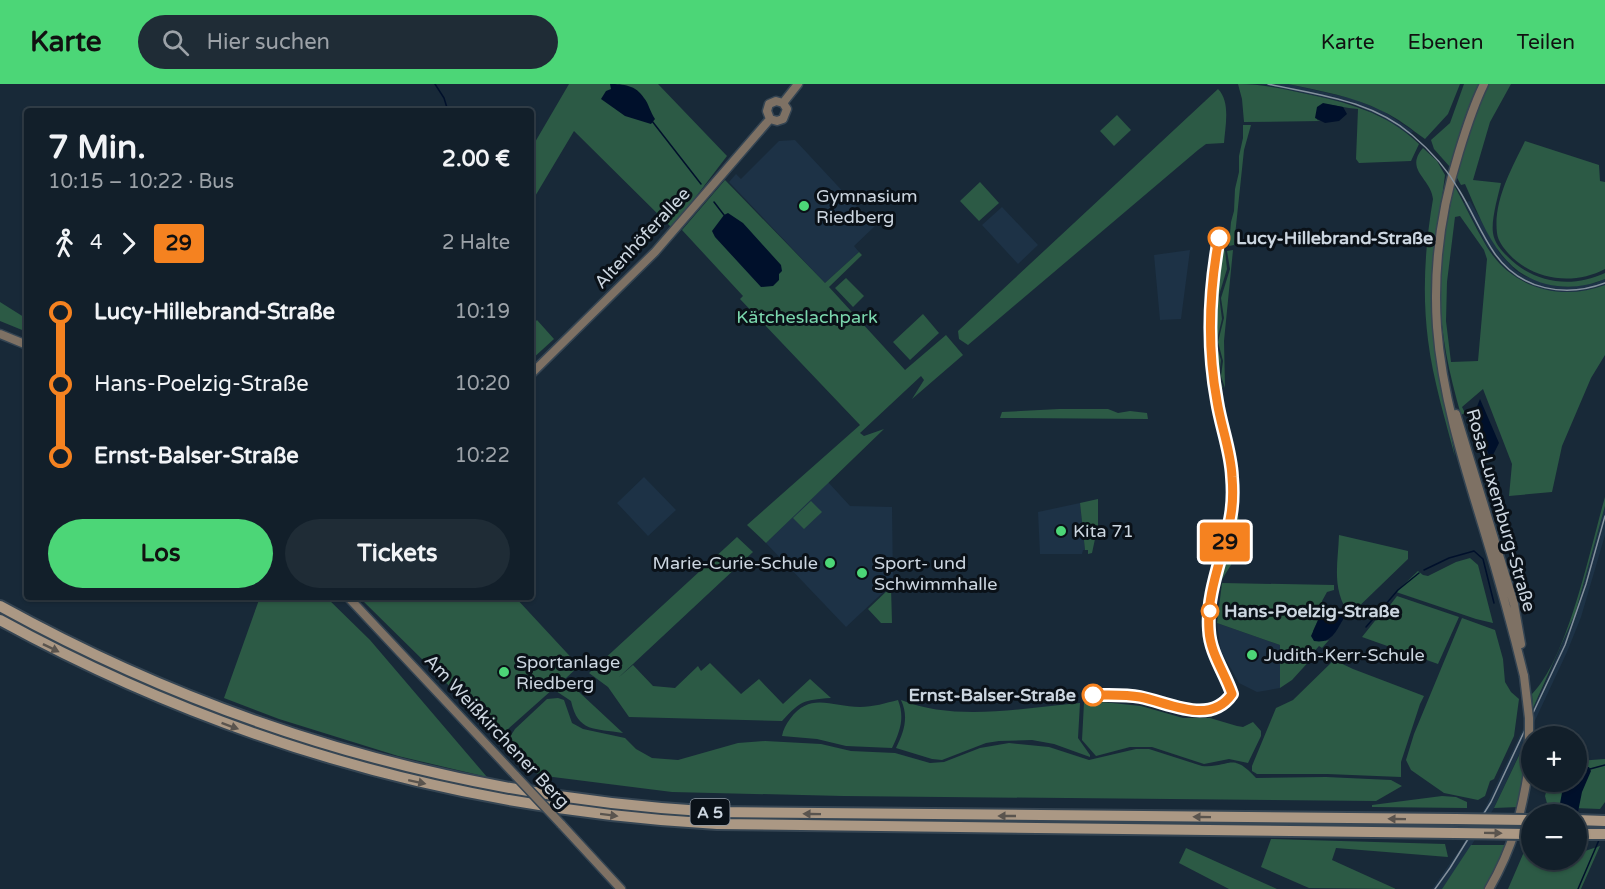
<!DOCTYPE html>
<html lang="de">
<head>
<meta charset="utf-8">
<style>
  :root { --surface:#121f2a; --page:#1f2c36; --text:#f1f3f6; --muted:#9ca2a8; --line:#313d47; --accent:#4cd677 }
  body { margin:0; font-family:"Varela Round",sans-serif; background:var(--page); color:var(--text); height:100vh; display:flex; flex-direction:column; font-size:22px; white-space:nowrap }
  * { box-sizing:border-box; margin:0 }
  p { font-size:20px; color:var(--muted) }
  .icon { flex:none; width:33px; height:33px; fill:none; stroke:currentColor; stroke-width:2; stroke-linecap:round; stroke-linejoin:round }
  .map { position:relative; flex:1; overflow:hidden }
  .panel { position:absolute; left:24px; top:24px; width:510px; height:492px; display:flex; flex-direction:column; background:var(--surface); border-radius:6px; box-shadow:0 2px 4px #0004,0 0 0 2px var(--line) }
  .panel>* { flex:none }
  .badge { padding:0 12px; border-radius:4px; font-size:21px; line-height:39px }
  .buttons { position:absolute; left:1521px; top:642px; display:grid; gap:12px }
  .buttons a { display:grid; place-items:center; width:66px; height:66px; border-radius:50%; background:var(--surface); box-shadow:0 2px 4px #0004,0 0 0 2px var(--line); font-size:30px }
  .map>.badge { position:absolute; translate:-50% -50%; box-shadow:0 0 0 3px #fff }
  .legs { display:flex; align-items:center; gap:9px; height:66px; padding:0 24px; font-size:20px }
  .legs p { margin-inline-start:auto }
  .overview { display:flex; align-items:center; justify-content:space-between; height:102px; padding:0 24px }
  h1 { font-size:33px; font-weight:800; line-height:45px }
  .primary-button { display:flex; gap:12px; margin-top:auto; padding:12px 24px }
  .primary-button a { flex:1; height:69px; border-radius:36px; background:var(--accent); color:#111; font-size:24px; font-weight:800; line-height:69px; text-align:center }
  .primary-button a+a { background:var(--page); color:var(--text) }
  ul { padding:0 24px; list-style:none }
  li { display:flex; align-items:center; gap:21px; height:72px; font-size:22px }
  li i { display:grid; place-items:center; width:9px; height:100%; margin:0 8px; background:currentColor }
  li i::after { content:''; width:15px; height:15px; margin:-8px; border:4px solid; border-radius:50%; background:var(--surface) }
  li p { margin-inline-start:auto }
  li:first-child i { background:linear-gradient(#0000 50%,currentColor 0) }
  li:last-child i { background:linear-gradient(currentColor 50%,#0000 0) }
  header { display:flex; align-items:center; gap:36px; box-sizing:border-box; height:84px; padding:0 30px; background:var(--accent); color:#111 }
  header strong { font-size:28px }
  nav { display:flex; gap:33px; margin-inline-start:auto; font-size:21px }
  .search { width:420px; height:54px; background:var(--page); display:flex; align-items:center; gap:15px; box-sizing:border-box; padding:0 21px; border-radius:33px; color:var(--muted); font-size:22px }
  .map>svg:first-child { display:block }
  .built { fill:#1d3246 }
  .green { fill:#2c5a45; fill-rule:evenodd }
  .water { fill:#00102b }
  .lines { fill:none; stroke-linecap:round; stroke-linejoin:round }
  .stream { stroke:#00102b; stroke-width:1.5 }
  .secondary-casing { stroke:#354553; stroke-width:11 }
  .highway-casing { stroke:#354553; stroke-width:14 }
  .secondary { stroke:#7e7164; stroke-width:8 }
  .highway { stroke:#ab9884; stroke-width:10 }
  .tram { stroke:#84919d; stroke-width:1.5 }
  .secondary-bridge-casing { stroke:#354553; stroke-width:11; stroke-linecap:butt }
  .highway-bridge-casing { stroke:#354553; stroke-width:14; stroke-linecap:butt }
  .secondary-bridge { stroke:#7e7164; stroke-width:8 }
  .highway-bridge { stroke:#ab9884; stroke-width:10 }
  .oneway { fill:#5a544e }
  .line-1-casing { stroke:#fff; stroke-width:14 }
  .line-1 { stroke:#f58220; stroke-width:9 }
  .poi-dot { fill:#4cd677; stroke:#0a1118; stroke-width:2 }
  .stop-1-dot { fill:#fff; stroke:#f58220; stroke-width:3 }
  .labels { text-anchor:middle; stroke-width:6; stroke-linejoin:round; paint-order:stroke }
  .shield { fill:#0a1118; stroke:#929ba4; stroke-width:1.5 }
  .shield-label { font-size:16px; font-weight:bold; fill:#ccd6e0 }
  .poi-label { font-size:18px; fill:#ccd6e0; stroke:#0a1118; text-anchor:start }
  .street-label { font-size:18px; fill:#ccd6e0; stroke:#0a1118 }
  .stop-label { font-size:18px; font-weight:bold; fill:#ccd6e0; stroke:#0a1118; text-anchor:start }
  .park-label { font-size:18px; fill:#7bd7ad; stroke:#0a1118 }
</style>
</head>
<body>
<header>
<strong>Karte</strong>
<div class="search"><svg class="icon" aria-label="search" viewBox="0 0 24 24"><circle cx="10" cy="10" r="6"/><path d="M15 15l6 6"/></svg>Hier suchen</div>
<nav><a>Karte</a><a>Ebenen</a><a>Teilen</a></nav>
</header>
<div class="map">
<svg width="1605" height="805" viewBox="0 0 1605 805">
  <rect width="100%" height="100%" fill="#182938"/>
  <!-- built -->
  <path class="built" d="M1261 0H1288L1354 15 1383 27 1413 47 1410 51 1380 32 1352 20Z
    M795 56 875 142 854 162 859 168 825 199 729 98 736 90 741 95 779 57Z
    M1470 117 1500 170 1515 186 1524 192 1556 202 1569 203 1595 199 1605 195V201L1583 208H1551L1537 204 1516 193 1503 182 1487 162 1464 119Z
    M1002 123 1038 161 1018 180 982 141Z
    M1190 166 1181 235 1160 236 1154 171Z
    M644 393 676 426 648 452 617 419Z
    M828 398 850 422 892 423 893 499 846 543 766 459Z
    M1080 419 1085 466H1083L1082 470H1040L1038 428Z
    M1605 422V451L1581 533 1567 568 1494 724 1465 772 1442 805H1432L1460 765 1486 722 1549 591 1575 530Z
    M1217 539 1280 561V604L1257 608 1239 599 1221 567Z"/>
  <!-- green -->
  <path class="green" d="M569 0H658L727 72 672 144 574 47 531 119V65Z
    M1238 0C1260 0 1280 4 1302 9 1346 18 1386 28 1419 60L1411 77 1359 79 1356 75 1358 25C1345 24 1336 21 1323 20L1317 36 1321 37 1244 38 1242 15Z
    M1288 0H1460L1448 30 1425 55C1411 45 1398 34 1382 27 1353 12 1320 7 1288 0Z
    M1464 0H1480L1465 36 1450 83 1434 65 1431 56 1450 39Z
    M1487 0H1511L1490 38 1473 96 1501 99C1498 112 1491 136 1493 149 1494 158 1501 166 1507 172 1533 199 1571 205 1605 189V195C1585 203 1567 205 1546 200 1498 188 1483 140 1465 100L1461 101 1455 90 1470 43Z
    M1218 5C1231 18 1225 43 1224 59L1206 60 1198 66 968 261 959 255 958 247Z
    M1117 31 1131 46 1114 62 1100 47Z
    M1243 41H1251L1244 66 1234 161 1229 162 1231 138 1234 127 1235 105 1239 88V72L1243 54Z
    M1525 57 1599 81 1600 97 1605 98V185C1573 202 1532 196 1508 169 1503 163 1498 157 1497 149 1493 117 1512 84 1525 57Z
    M1423 64 1437 77 1445 91 1433 182 1448 334 1455 373C1445 334 1433 296 1428 256 1422 209 1425 162 1433 115 1431 94 1404 86 1423 64Z
    M725 96 825 199 859 168 862 171 829 203 905 286 946 251 963 271 912 315 924 296 921 292 860 349 864 352 884 345 766 459 747 441 860 341 740 215 743 212 682 146Z
    M980 98 999 119 979 137 960 117Z
    M1454 101C1465 121 1475 143 1487 163 1512 204 1561 218 1605 201V271L1591 294 1562 362 1552 408 1509 412 1512 380 1483 305 1462 323 1465 329 1461 331C1446 278 1436 230 1442 175 1444 150 1450 126 1454 101ZM1460 132 1484 166 1487 175 1478 277 1451 278 1446 237 1447 198 1455 133Z
    M1225 166 1227 185 1219 211 1222 235 1216 260 1221 276 1219 292 1223 304 1219 301C1214 257 1212 213 1221 169Z
    M1233 166 1224 257 1225 304 1221 292 1223 277 1218 258 1224 234 1221 214 1230 185 1227 167Z
    M846 194 864 212 853 223 835 204Z
    M0 218 27 235V248L0 237Z
    M923 230 939 249 910 276 893 258Z
    M537 236 554 255 531 276V242Z
    M1059 325H1108L1118 329 1130 327 1147 329 1148 335 1000 334 1002 328Z
    M1605 413V422L1575 530 1533 624 1532 610C1568 574 1590 465 1605 413Z
    M1098 415V441L1092 469 1088 470V466H1085L1080 419Z
    M811 417 822 428 804 445 793 434Z
    M1237 422 1240 446 1232 461 1231 481 1219 500 1216 521 1214 520C1218 487 1230 455 1237 422Z
    M1339 451 1408 467V475L1350 531C1331 506 1338 480 1339 451Z
    M737 453 753 468 618 594 633 581 653 602 675 604 698 582 701 587 710 579 741 610 759 595 783 620 810 595 831 614C802 616 801 617 782 637L629 633 608 603 589 589Z
    M1470 474 1478 481 1493 539 1476 535 1396 508 1418 487 1423 491 1428 492 1456 478Z
    M1222 499 1334 501V506L1327 508 1322 517 1323 525 1313 547 1325 557 1329 556 1322 564 1319 562 1311 571 1312 574 1292 596 1280 604V561L1217 539Z
    M891 503 892 539H881L868 525Z
    M1397 512 1459 533 1438 580 1362 553 1378 533H1381Z
    M260 513H326L370 556 487 693 398 672 279 635 224 614Z
    M363 513H515L579 582 565 595 623 649C595 644 578 649 571 617L553 605 500 652 363 517Z
    M1462 534 1495 546 1503 575 1505 598 1511 608 1519 615 1514 652 1494 695 1490 697 1485 712 1478 716 1444 709 1411 686 1406 676 1414 650Z
    M1334 576 1353 585 1424 612 1420 620 1401 678V693L1327 690H1257L1252 687V682L1276 624 1293 616Z
    M558 614 564 616 572 639 583 645 625 654 636 665 652 674 678 676 738 659 765 657 821 660 851 667 895 669 930 679 944 678 980 664 1009 659 1049 663 1089 676 1136 665H1149L1202 682C1231 684 1231 667 1256 694L1326 693 1391 696 1402 702 1376 717 843 712 672 708 545 692 536 689 510 662 508 656 515 645 547 615Z
    M898 616C905 634 900 647 892 664L846 662 817 655 782 652C783 646 786 640 790 635 810 607 832 623 860 623 873 623 886 619 898 616Z
    M901 616C956 638 1023 624 1080 619L1078 654 1090 671V673L1054 660 1032 656 999 657 986 659 942 676 932 675 896 664C904 648 909 633 901 616Z
    M1102 618 1141 622 1183 634H1210L1237 642 1243 643 1253 638 1261 647V652L1248 679 1229 675 1204 680 1152 663H1130L1096 672 1082 656 1084 619Z
    M1524 661V692L1519 723 1494 724Z
    M1605 675V718L1600 725 1548 723 1545 712 1549 698H1576L1577 677Z
    M1442 712 1456 713 1467 718V724L1372 723V721Z
    M1271 755 1445 760 1448 773 1336 764 1332 776 1396 805 1309 804 1261 783Z
    M1471 761H1507L1485 805H1442Z
    M1527 761H1531L1532 776H1576L1577 761H1583L1585 767 1600 762 1581 805H1508Z
    M1186 764 1277 805H1229L1179 779Z"/>
  <!-- water -->
  <path class="water" d="M610 0C623 0 636 1 644 14 649 20 650 28 655 35L651 40 625 32 601 15 606 7 611 5Z
    M1323 19 1343 23 1347 30 1339 37 1325 39 1315 34 1317 23Z
    M728 129 743 139 781 181 782 187 779 190V196L773 202 761 203 715 153 712 147 724 131Z
    M1480 315 1499 359 1492 373 1489 372 1474 330Z
    M1329 522 1339 527 1344 534C1336 547 1332 560 1314 557L1311 552 1323 525Z
    M1577 683H1589L1591 687 1582 708 1577 733 1576 730H1558L1564 698H1576Z"/>
  <g class="lines">
    <!-- stream -->
    <path class="stream" d="M435 0 444 14 448 27
      M652 37 701 100
      M714 118 724 131
      M1424 486 1449 474 1474 467 1483 475 1494 519
      M1366 543 1398 506 1419 489
      M1590 685 1605 681
      M1578 805 1599 756"/>
    <defs>
      <path id="secondary" d="M1484 0C1473 22 1466 45 1459 68 1441 125 1433 184 1437 243 1442 311 1463 378 1483 443 1498 492 1512 542 1524 592
        M783 19 798 0
        M770 35 767 27 769 20 776 17 783 19
        M770 35 777 37 783 35 787 25 783 19
        M0 250 27 261
        M531 290 655 168 770 35
        M1456 330 1514 520 1521 560
        M348 513 516 692
        M561 740 621 805
        M1489 805C1513 764 1522 728 1529 682"/>
      <path id="highway" d="M0 522C223 645 461 714 716 728L1455 735
        M0 536C224 659 462 726 717 740L1455 749
        M1576 736 1605 737
        M1576 750H1605"/>
    </defs>
    <!-- secondary casing -->
    <use href="#secondary" class="secondary-casing"/>
    <!-- highway casing -->
    <use href="#highway" class="highway-casing"/>
    <!-- secondary -->
    <use href="#secondary" class="secondary"/>
    <!-- highway -->
    <use href="#highway" class="highway"/>
    <!-- tram -->
    <path class="tram" d="M1268 0C1318 11 1371 16 1412 51 1431 67 1447 85 1459 106 1472 127 1481 150 1495 170 1521 206 1565 214 1605 199
      M1435 805 1450 784 1491 718 1565 561 1586 500 1605 432"/>
    <defs>
      <path id="secondary-bridge" d="M1524 592 1529 634V682
        M516 692 561 740"/>
      <path id="highway-bridge" d="M1455 735 1532 736
        M1455 749 1532 750"/>
    </defs>
    <!-- secondary-bridge casing -->
    <use href="#secondary-bridge" class="secondary-bridge-casing"/>
    <!-- highway-bridge casing -->
    <use href="#highway-bridge" class="highway-bridge-casing"/>
    <!-- secondary-bridge -->
    <use href="#secondary-bridge" class="secondary-bridge"/>
    <!-- highway-bridge -->
    <use href="#highway-bridge" class="highway-bridge"/>
  </g>
  <!-- one-way arrows -->
  <defs><path id="oneway-solid" d="M-6-.8H1V-3.2L6.5 0L1 3.2V.8H-6Z" transform="scale(1.5)"/></defs>
  <g class="oneway">
    <use href="#oneway-solid" transform="translate(51 564) rotate(26)"/>
    <use href="#oneway-solid" transform="translate(230 642) rotate(20)"/>
    <use href="#oneway-solid" transform="translate(417 698) rotate(12)"/>
    <use href="#oneway-solid" transform="translate(812 730) rotate(-179)"/>
    <use href="#oneway-solid" transform="translate(609 731) rotate(7)"/>
    <use href="#oneway-solid" transform="translate(1007 732) rotate(-180)"/>
    <use href="#oneway-solid" transform="translate(1202 733) rotate(-179)"/>
    <use href="#oneway-solid" transform="translate(1397 735) rotate(-179)"/>
    <use href="#oneway-solid" transform="translate(1493 749) rotate(1)"/>
  </g>
  <g class="lines">
    <defs>
      <path id="line-1" d="M1093 611C1108 611 1125 610 1140 613 1170 619 1210 642 1232 610 1225 589 1210 569 1209 546 1206 506 1225 469 1231 430 1233 418 1233 405 1232 393 1231 367 1221 343 1217 317 1207 263 1209 208 1219 154"/>
    </defs>
    <!-- line-1 casing -->
    <use href="#line-1" class="line-1-casing"/>
    <!-- line-1 -->
    <use href="#line-1" class="line-1"/>
  </g>
  <!-- markers -->
  <g class="poi-dot">
    <circle cx="804" cy="122" r="6"/>
    <circle cx="1061" cy="447" r="6"/>
    <circle cx="830" cy="479" r="6"/>
    <circle cx="862" cy="489" r="6"/>
    <circle cx="1252" cy="571" r="6"/>
    <circle cx="504" cy="588" r="6"/>
  </g>
  <g class="stop-1-dot">
    <circle cx="1219" cy="154" r="10"/>
    <circle cx="1210" cy="527" r="8"/>
    <circle cx="1093" cy="611" r="10"/>
  </g>
  <g class="labels">
    <!-- shield labels -->
    <rect class="shield" x="690.5" y="715" width="39" height="26" rx="4.5"/>
    <g class="shield-label">
      <text x="710" y="734">A 5</text>
    </g>
    <!-- poi labels -->
    <g class="poi-label">
      <text x="816" y="118">Gymnasium<tspan x="816" dy="21">Riedberg</tspan></text>
      <text x="1073" y="453">Kita 71</text>
      <text x="818" y="485" text-anchor="end">Marie-Curie-Schule</text>
      <text x="874" y="485">Sport- und<tspan x="874" dy="21">Schwimmhalle</tspan></text>
      <text x="1264" y="577">Judith-Kerr-Schule</text>
      <text x="516" y="584">Sportanlage<tspan x="516" dy="21">Riedberg</tspan></text>
    </g>
    <!-- street labels -->
    <g class="street-label">
      <text transform="translate(642 154) rotate(-47)" y="6">Altenhöferallee</text>
      <text transform="translate(1501 426) rotate(74)" y="6">Rosa-Luxemburg-Straße</text>
      <text transform="translate(497 647) rotate(47)" y="6">Am Weißkirchener Berg</text>
    </g>
    <!-- stop labels -->
    <g class="stop-label">
      <text x="1236" y="160">Lucy-Hillebrand-Straße</text>
      <text x="1224" y="533">Hans-Poelzig-Straße</text>
      <text x="1076" y="617" text-anchor="end">Ernst-Balser-Straße</text>
    </g>
    <!-- park labels -->
    <g class="park-label">
      <text x="807" y="239">Kätcheslachpark</text>
    </g>
  </g>
</svg>
<div class="buttons">
<a>+</a>
<a>−</a>
</div>
<b class="badge" style="left:1225px;top:458px;background:#f58220;color:#111">29</b>
<section class="panel">
<div class="overview"><div><h1>7 Min.</h1><p>10:15 – 10:22 · Bus</p></div><b>2.00 €</b></div>
<div class="legs"><svg class="icon" aria-label="walk" viewBox="0 0 24 24"><circle cx="13" cy="4" r="2"/><path d="M13 8l-2 6 4 7M11 14l-3 7M7 12l3-4h3l4 4"/></svg>4<svg class="icon" aria-label="forward" viewBox="0 0 24 24"><path d="M9 5l7 7-7 7"/></svg><b class="badge" style="background:#f58220;color:#111">29</b><p>2 Halte</p></div>
<ul>
<li><i style="color:#f58220"></i><b>Lucy-Hillebrand-Straße</b><p>10:19</p></li>
<li><i style="color:#f58220"></i><span>Hans-Poelzig-Straße</span><p>10:20</p></li>
<li><i style="color:#f58220"></i><b>Ernst-Balser-Straße</b><p>10:22</p></li>
</ul>
<div class="primary-button"><a>Los</a><a>Tickets</a></div>
</section>
</div>
</body>
</html>
